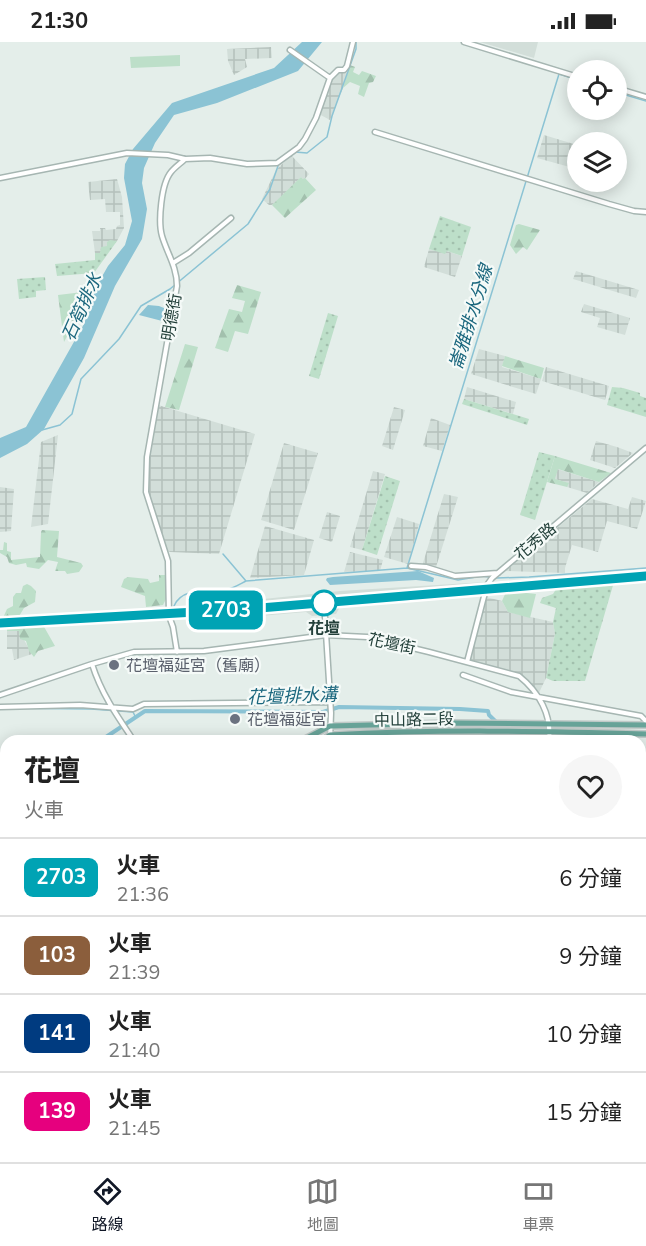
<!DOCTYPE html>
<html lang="zh-TW">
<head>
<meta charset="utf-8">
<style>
  :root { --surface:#fff; --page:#f6f6f6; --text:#222; --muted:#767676; --line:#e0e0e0; --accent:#111827 }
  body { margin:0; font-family:"Nunito Sans","Noto Sans TC",sans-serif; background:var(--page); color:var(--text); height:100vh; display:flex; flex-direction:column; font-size:22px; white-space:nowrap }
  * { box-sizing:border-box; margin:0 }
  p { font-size:20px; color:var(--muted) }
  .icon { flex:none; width:33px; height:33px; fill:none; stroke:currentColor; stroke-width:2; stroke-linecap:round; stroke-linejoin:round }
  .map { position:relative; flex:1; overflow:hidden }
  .panel { position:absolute; left:0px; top:693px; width:646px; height:428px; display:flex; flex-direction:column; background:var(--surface); border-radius:18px 18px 0 0; box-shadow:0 3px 15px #0003 }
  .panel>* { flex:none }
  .badge { padding:0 12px; border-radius:9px; font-size:21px; line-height:39px }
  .fabs { position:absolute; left:567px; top:18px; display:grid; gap:12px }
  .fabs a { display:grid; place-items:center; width:60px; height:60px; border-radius:50%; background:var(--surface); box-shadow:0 3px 15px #0003; font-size:30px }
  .map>.badge { position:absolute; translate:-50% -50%; box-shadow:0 0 0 3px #fff }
  .round { display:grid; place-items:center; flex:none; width:63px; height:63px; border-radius:32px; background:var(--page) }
  .summary { display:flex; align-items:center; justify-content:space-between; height:102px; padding:0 24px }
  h1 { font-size:28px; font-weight:800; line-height:45px }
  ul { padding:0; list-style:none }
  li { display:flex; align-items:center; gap:18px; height:78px; padding:0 24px; border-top:2px solid var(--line) }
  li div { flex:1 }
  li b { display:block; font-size:22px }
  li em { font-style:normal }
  li .badge { min-width:66px; font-weight:700; text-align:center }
  .status { display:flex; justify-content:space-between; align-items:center; height:42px; padding:0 30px; background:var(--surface); direction:ltr }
  .status svg { height:16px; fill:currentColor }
  .dock { display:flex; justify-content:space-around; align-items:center; height:84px; border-top:2px solid var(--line); background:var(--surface); font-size:16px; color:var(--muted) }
  .dock a { display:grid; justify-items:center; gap:3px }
  .dock .current { color:var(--accent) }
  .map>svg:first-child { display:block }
  .built { fill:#d2ded9 }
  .industrial { fill:url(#industrial-grid) }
  .grass { fill:url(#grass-dots) }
  .forest { fill:url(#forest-firs) }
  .garden { fill:#bddfc9 }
  .water { fill:#8bc3d4 }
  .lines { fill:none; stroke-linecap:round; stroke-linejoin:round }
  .stream { stroke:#8bc3d4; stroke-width:1.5 }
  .canal { stroke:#8bc3d4; stroke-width:4 }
  .minor-casing { stroke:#a6b6b2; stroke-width:7 }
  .major-casing { stroke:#c1cac8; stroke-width:8 }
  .minor { stroke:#fff; stroke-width:4 }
  .major { stroke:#68a499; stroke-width:5 }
  .rail { stroke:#5d7c76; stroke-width:1.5; stroke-dasharray:12 6; stroke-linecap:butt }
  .line-casing { stroke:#fff; stroke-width:14 }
  .line { stroke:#00a3b4; stroke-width:9 }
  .stop-dot { fill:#fff; stroke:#00a3b4; stroke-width:3 }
  .worship-dot { fill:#6b7280; stroke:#f5faf8; stroke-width:2 }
  .labels { text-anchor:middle; stroke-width:4.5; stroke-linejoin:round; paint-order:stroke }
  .street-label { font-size:16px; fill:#23403a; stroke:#f5faf8 }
  .stop-label { font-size:16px; font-weight:bold; fill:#23403a; stroke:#f5faf8 }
  .worship-label { font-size:16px; fill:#5b616d; stroke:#f5faf8; text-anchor:start }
  .water-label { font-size:18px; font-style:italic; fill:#1b677e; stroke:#f5faf8 }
</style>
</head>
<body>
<div class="status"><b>21:30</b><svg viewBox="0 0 49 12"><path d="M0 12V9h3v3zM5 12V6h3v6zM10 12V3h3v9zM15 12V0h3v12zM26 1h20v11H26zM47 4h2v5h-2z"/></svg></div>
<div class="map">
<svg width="646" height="1120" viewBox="0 0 646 1120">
  <defs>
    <pattern id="industrial-grid" width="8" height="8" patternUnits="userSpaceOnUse" patternTransform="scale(1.5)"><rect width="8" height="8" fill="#d2ded9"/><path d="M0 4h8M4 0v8" fill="none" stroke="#b4c0bb"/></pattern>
    <pattern id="grass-dots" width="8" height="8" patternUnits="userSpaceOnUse" patternTransform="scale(1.5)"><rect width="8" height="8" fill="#bddfc9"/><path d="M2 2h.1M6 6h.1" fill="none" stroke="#a2c0ad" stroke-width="1.8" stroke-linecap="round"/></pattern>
    <pattern id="forest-firs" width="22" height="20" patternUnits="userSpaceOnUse" patternTransform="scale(1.5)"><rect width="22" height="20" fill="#bddfc9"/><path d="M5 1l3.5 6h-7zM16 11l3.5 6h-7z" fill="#a2c0ad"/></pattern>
  </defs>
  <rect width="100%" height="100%" fill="#e4eeea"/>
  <!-- built -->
  <path class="built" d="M480 0H538L534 16Z
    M646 530V535L498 546 340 565 336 572 312 574 306 570 235 576 167 573V567L340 549Z"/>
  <!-- industrial -->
  <path class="industrial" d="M271 5 272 16 245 17 247 25 234 33 228 19 227 7Z
    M338 29 347 31 343 46 330 78 317 71 330 38Z
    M544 93 577 103V127L537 116Z
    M291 113 309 132 304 138 301 135 288 149 272 163H269L262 157 276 128Z
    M117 137 122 155 124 186 117 199H109L107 204 100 211H95L92 189H100V186H105L106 188 116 187 117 184 120 183V170H106L105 157 90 158 88 140Z
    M429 207 445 211 446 209 462 214 455 235 424 225Z
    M576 229 639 248 636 256 573 237Z
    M584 262 630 276 625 293 597 285 600 276 581 270Z
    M479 307 505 314 502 325 541 337 536 352 471 332Z
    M546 325 609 344 605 358 542 339Z
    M467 345 516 360 513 372 464 357Z
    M158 363 255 392 219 512 170 510 166 508 147 443 148 426Z
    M394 365 405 368 393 408 382 404Z
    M431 376 450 383 442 409 423 404Z
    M58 393 48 482 31 485 41 400Z
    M596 399 617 405 633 411 615 426 590 418Z
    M284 401 318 411 294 488 261 478Z
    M557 427 599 440 587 451 567 445 568 441 555 437Z
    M373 429 385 432 362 508 350 505Z
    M0 445 14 447 11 489 0 490Z
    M444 452 458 455 436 525 422 524Z
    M632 455 646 459 637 487 607 479 598 510 572 503 565 526V531L505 529 592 457 628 467Z
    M327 470 340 474 332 500 319 496Z
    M397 475 419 482 408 522 384 515Z
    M265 484 314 498 304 533 250 536Z
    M350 510 383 518 380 529 344 530Z
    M486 555 502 559 508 570 553 580 555 592 546 636 538 653 520 636 471 622 469 619Z
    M7 589H19L32 612 14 618 12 607H7Z
    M255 1115H329V1120H255Z"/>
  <!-- grass -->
  <path class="grass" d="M440 174 471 185 462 214 447 209 445 212 429 207Z
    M110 198 117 199 94 231 57 234 55 222 95 218V211H100L101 205 107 204V200Z
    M45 235 46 248 36 249V255L19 257 17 237Z
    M328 271 338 274 319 337 309 334Z
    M612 345 623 346 640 351V354L646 356V375L607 363Z
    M464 357 529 377 527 383 462 362Z
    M539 410 555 414 535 478 520 473Z
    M385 434 400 439 377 513 362 508Z
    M614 540 585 639H553L546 636 555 592 553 580 556 566 540 561 542 556 553 552 558 544Z"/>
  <!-- forest -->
  <path class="forest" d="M350 23 355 25 353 30 359 33 362 29 376 34 373 40 369 41 364 55 358 52 360 44 350 40 343 46Z
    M301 135 303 137 305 136 316 148 285 176 272 163Z
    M519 182 540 188 527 208 523 205 516 212 510 203 516 183Z
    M237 243 261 250 248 292 235 289 228 310 215 306 229 267 242 270 245 259 232 256Z
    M83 250 86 251 82 266 64 300 58 253Z
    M185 302 198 305 179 368 165 365Z
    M505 314 544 326 541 337 502 324Z
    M555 414 611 431 610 432 599 440 558 427 555 437 569 441 567 445 547 440Z
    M42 488 59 489 57 515 81 521 83 524 79 530 67 532 65 529H55L58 520 48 518 39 527 27 525 26 521 16 523 9 521 7 515 0 511V508H3L4 500 7 501V509L11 510V518L40 515 41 490Z
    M159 533H165L167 555 163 563 146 565 145 554 121 545 124 537 128 535 148 537 150 541 159 539Z
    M27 542 31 544 36 549 35 560 24 566 18 576 2 578 7 567 13 564V555L16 551H21L23 544Z
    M524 546 527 551 536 552 530 576 508 570 502 559 506 550V547Z
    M43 583 55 604 38 609 34 615 29 609 26 599 20 597 19 589H7V585Z"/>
  <!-- garden -->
  <path class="garden" d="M180 13V24L131 26 130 15Z"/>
  <!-- water -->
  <path class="water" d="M302 0H322L298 29 217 61 174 73 155 101 144 126 142 141 147 167 142 197 115 244 84 316 44 387 27 402 0 416V396L26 385 84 282 96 245 108 224 125 203 132 179 124 136 125 122 133 107 172 61 274 26Z
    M148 263 159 264 169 268 166 280 139 273Z
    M418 529 434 536 433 540 416 538 330 543 326 538 327 536 333 535Z"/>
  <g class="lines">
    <!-- stream -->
    <path class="stream" d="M616 50 646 59
      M295 110 307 111 327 95 332 74 356 7V0
      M0 138 37 131
      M42 388 60 383 72 372 81 337 119 297 141 264 170 247 248 182 270 147 279 121
      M223 512 246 539 407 526 458 538 482 534 496 536 529 535 646 526
      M407 526 559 32 578 38
      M174 564C182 544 211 550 228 547 234 546 240 542 246 539
      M1 666 91 667 133 670 135 674
      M640 809H646
      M640 980 646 983
      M0 1030 6 1031
      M640 1049 646 1051"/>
    <!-- canal -->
    <path class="canal" d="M100 699 145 669 323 670 339 665 460 667 488 669 489 673 516 699
      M640 764 646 766
      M0 785 6 782
      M640 1084 646 1082
      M198 1120V1114"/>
    <defs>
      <path id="minor" d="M464 0 578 35
        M290 8 330 36
        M616 46 646 55
        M375 90 609 162 634 169 646 170
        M0 136 127 111 168 113 185 117 210 116 247 122 277 121 299 105 305 97 316 76 330 36 338 28H344L347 24 353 0
        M173 221 189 211 231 176
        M411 524 426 525 455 534 498 531
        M325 575 331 671 330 699
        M177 610 173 585 169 574 168 519 146 450 147 415 177 244C177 225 167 211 162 194 158 180 161 142 171 130 175 125 181 121 185 117
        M467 620 487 543 492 536 646 406
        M92 622C101 651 117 674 134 699
        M463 633 511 650 641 674 646 679
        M0 653 92 622 134 610 204 609 326 593 367 595 429 610 519 634C539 650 552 673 549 699
        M0 665 80 663 133 667 144 662 330 660
        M0 1084H6
        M254 1114V1120
        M334 1114V1120
        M396 1114V1120
        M68 1120 72 1114"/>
      <path id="major" d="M301 699 330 684 453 681 646 683
        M322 699 330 693C435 687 541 689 646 692
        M0 880 6 877
        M0 891 6 888"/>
    </defs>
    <!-- minor casing -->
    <use href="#minor" class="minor-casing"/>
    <!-- major casing -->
    <use href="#major" class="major-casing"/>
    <!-- minor -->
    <use href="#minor" class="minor"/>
    <!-- major -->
    <use href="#major" class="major"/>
    <!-- rail -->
    <path class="rail" d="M0 581 249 567 646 534"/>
  </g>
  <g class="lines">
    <defs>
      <path id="line" d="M0 581 249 567 646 534"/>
    </defs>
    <!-- line casing -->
    <use href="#line" class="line-casing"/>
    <!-- line -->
    <use href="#line" class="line"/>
  </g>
  <!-- markers -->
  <circle class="stop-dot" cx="324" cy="561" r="12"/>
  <g class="worship-dot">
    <circle cx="114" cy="623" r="6"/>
    <circle cx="235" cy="677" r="6"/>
  </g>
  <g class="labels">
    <!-- street labels -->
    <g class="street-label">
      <text transform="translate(171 275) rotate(-80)" y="6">明德街</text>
      <text transform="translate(535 499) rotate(-40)" y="6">花秀路</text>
      <text transform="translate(392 601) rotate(12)" y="6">花壇街</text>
      <text transform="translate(414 677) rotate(-1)" y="6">中山路二段</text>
    </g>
    <!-- stop labels -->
    <g class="stop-label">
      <text x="324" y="592">花壇</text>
    </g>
    <!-- worship labels -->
    <g class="worship-label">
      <text x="126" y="629">花壇福延宮（舊廟）</text>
      <text x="247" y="683">花壇福延宮</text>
    </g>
    <!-- water labels -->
    <g class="water-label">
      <text transform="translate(82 265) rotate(-66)" y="6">石筍排水</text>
      <text transform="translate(471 275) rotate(-73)" y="6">崙雅排水分線</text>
      <text transform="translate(292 654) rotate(-2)" y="6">花壇排水溝</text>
    </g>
  </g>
</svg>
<div class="fabs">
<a><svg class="icon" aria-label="locate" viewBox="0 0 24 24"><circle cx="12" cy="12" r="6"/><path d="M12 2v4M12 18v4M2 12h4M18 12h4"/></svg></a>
<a><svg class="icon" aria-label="layers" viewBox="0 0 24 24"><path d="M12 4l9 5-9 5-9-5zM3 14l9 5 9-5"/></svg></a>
</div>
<b class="badge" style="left:226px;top:568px;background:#00a3b4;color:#fff">2703</b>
<section class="panel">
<div class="summary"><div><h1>花壇</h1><p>火車</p></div><a class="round"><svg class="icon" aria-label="heart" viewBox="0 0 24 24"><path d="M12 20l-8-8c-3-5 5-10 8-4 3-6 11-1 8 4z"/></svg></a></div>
<ul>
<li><span class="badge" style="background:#00a3b4;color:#fff">2703</span><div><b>火車</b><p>21:36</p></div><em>6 分鐘</em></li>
<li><span class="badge" style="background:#8b5e3c;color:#fff">103</span><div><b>火車</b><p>21:39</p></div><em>9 分鐘</em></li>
<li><span class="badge" style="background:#003b80;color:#fff">141</span><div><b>火車</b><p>21:40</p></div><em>10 分鐘</em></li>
<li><span class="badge" style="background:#e6007e;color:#fff">139</span><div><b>火車</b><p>21:45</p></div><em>15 分鐘</em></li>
</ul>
</section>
</div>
<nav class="dock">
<a class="current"><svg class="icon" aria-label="directions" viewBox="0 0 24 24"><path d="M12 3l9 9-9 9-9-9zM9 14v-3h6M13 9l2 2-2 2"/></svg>路線</a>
<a><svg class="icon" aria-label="map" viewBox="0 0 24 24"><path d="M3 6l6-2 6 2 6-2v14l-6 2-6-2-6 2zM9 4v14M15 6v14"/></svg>地圖</a>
<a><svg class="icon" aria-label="tickets" viewBox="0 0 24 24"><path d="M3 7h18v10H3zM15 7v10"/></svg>車票</a>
</nav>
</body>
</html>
